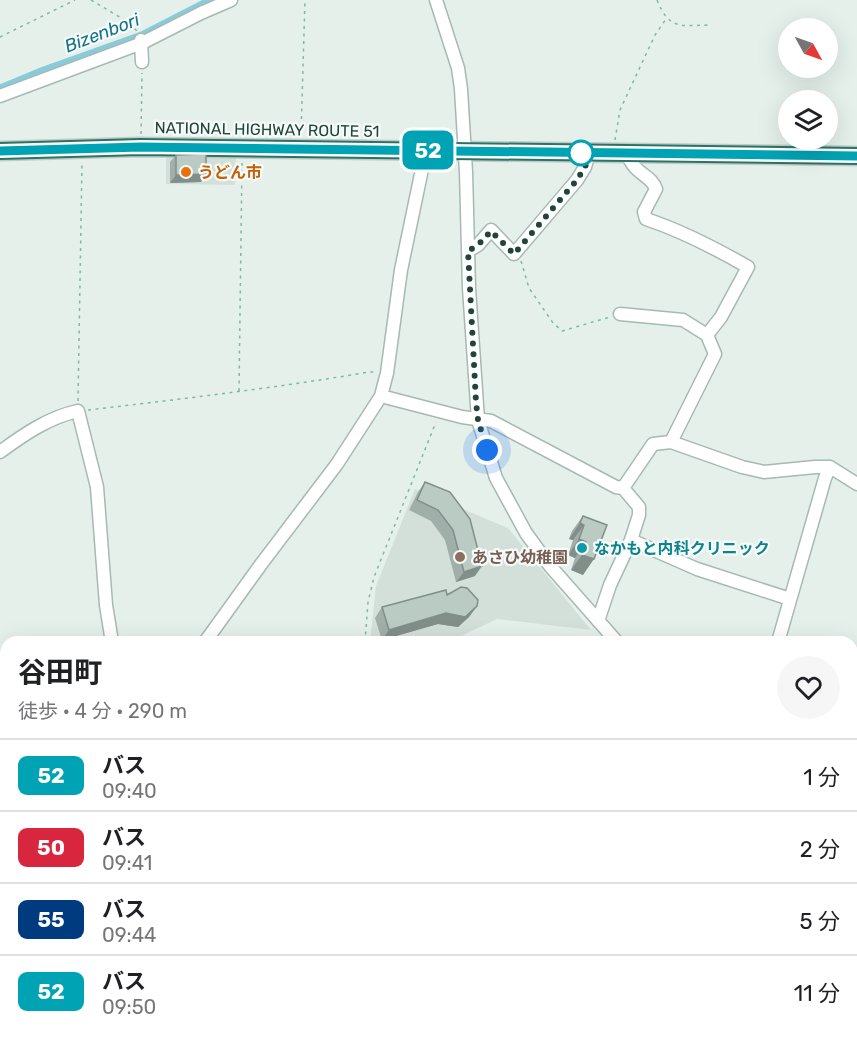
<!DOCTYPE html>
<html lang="ja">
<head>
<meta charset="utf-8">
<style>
  :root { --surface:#fff; --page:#f6f6f6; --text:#202124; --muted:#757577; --line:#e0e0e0 }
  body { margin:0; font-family:Rubik,"Noto Sans JP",sans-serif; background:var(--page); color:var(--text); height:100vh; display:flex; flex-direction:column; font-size:22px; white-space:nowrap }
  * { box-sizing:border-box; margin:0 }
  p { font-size:20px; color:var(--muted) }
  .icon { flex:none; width:33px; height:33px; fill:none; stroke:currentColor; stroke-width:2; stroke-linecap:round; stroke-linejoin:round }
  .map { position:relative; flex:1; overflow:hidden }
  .side { position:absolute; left:0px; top:636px; width:858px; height:402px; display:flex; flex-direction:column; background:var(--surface); border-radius:18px 18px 0 0; box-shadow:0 6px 24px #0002 }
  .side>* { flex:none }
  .badge { padding:0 12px; border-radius:9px; font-size:21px; line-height:39px }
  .needle { width:39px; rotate:130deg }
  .controls { position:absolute; left:778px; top:18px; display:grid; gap:12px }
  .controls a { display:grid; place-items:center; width:60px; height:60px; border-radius:50%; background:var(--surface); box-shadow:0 6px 24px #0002; font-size:30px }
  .you { position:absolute; width:30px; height:30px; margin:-15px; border:4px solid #fff; border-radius:50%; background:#1a73e8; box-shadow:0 0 0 9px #1a73e833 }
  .map>.badge { position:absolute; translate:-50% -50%; box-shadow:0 0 0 3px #fff }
  .round { display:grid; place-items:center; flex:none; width:63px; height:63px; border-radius:32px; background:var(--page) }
  .headline { display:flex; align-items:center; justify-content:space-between; height:102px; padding:0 18px }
  h1 { font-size:28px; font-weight:700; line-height:45px }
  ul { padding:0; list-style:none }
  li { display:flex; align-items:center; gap:18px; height:72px; padding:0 18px; border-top:2px solid var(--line) }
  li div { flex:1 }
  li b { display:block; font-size:22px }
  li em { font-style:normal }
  li .badge { min-width:66px; font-weight:700; text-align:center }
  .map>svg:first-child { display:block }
  .built { fill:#d3e0da }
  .green { fill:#bce3c7 }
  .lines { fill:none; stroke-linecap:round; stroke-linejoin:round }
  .canal { stroke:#88cbda; stroke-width:9 }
  .river { stroke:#88cbda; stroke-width:16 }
  .minor-casing { stroke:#a6b9b3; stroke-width:15 }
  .highway-casing { stroke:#c1cbc8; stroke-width:21 }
  .path { stroke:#82b6a7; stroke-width:1.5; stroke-dasharray:3 4.5; stroke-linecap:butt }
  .minor { stroke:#fff; stroke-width:12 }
  .highway { stroke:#2a7466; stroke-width:18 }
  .wall { fill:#a0afa9 }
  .shaded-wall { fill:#828e89 }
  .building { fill:#bacbc4; stroke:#828e89; stroke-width:1.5 }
  .line-casing { stroke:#fff; stroke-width:14 }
  .line { stroke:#00a3b4; stroke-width:9 }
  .walk { stroke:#21443b; stroke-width:6; stroke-dasharray:0 10.8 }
  .stop-dot { fill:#fff; stroke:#00a3b4; stroke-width:3 }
  .food-dot { fill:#e8710a; stroke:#f6fbf9; stroke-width:2 }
  .culture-dot { fill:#0f9aa8; stroke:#f6fbf9; stroke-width:2 }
  .education-dot { fill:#8d6e63; stroke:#f6fbf9; stroke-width:2 }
  .labels { text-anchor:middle; stroke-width:4.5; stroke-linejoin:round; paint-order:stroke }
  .street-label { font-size:16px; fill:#21443b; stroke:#f6fbf9 }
  .food-label { font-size:16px; font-weight:bold; fill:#c56008; stroke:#f6fbf9; text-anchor:start }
  .culture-label { font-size:16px; font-weight:bold; fill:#0d838f; stroke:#f6fbf9; text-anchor:start }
  .education-label { font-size:16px; font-weight:bold; fill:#785e54; stroke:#f6fbf9; text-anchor:start }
  .water-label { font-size:18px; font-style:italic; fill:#147288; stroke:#f6fbf9 }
</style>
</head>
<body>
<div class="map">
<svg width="857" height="1038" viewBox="0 0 857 1038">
  <rect width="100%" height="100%" fill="#e5f0eb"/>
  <!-- built -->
  <path class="built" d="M166 154 236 155 235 185 166 184Z
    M415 489 508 528 591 630 497 619 457 638 413 642H370L376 586Z"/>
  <!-- green -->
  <path class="green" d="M857 789V892L852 886V791Z"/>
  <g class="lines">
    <!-- canal -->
    <path class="canal" d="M0 89 44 71 142 36 212 0"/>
    <!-- river -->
    <path class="river" d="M852 774 857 772
      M21 1038 25 1032"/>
    <defs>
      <path id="minor" d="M436 0 458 68 461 89 466 172 469 288 478 420 496 478 526 533 550 566 617 642
        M141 40 142 62
        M0 96 142 43 201 13 231 0
        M627 153C634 175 651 174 656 189L644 212 646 219C682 231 715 248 748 267L721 317 707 335
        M468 251 478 245 491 230 514 254 577 180 585 167 589 153
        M620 314 683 320 707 335 715 354 671 442
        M381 396 462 417 491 421 616 487 623 488 653 444 671 442 742 467 764 472 815 467H830L857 484
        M0 452C23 435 49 417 78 411L97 487 106 605 112 642
        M631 540 697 569 790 599
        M598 621 610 585 631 540 639 515V507L623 488
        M205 642 262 563 337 464 381 396 387 373 401 270 426 150
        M778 642 825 478 830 467
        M0 755 6 754
        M852 909 857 915
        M555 1032C564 1034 575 1038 583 1032
        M818 1032 839 1038
        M510 1038 522 1032"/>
      <path id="highway" d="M0 151 140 147 857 156"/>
    </defs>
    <!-- minor casing -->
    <use href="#minor" class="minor-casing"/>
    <!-- highway casing -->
    <use href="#highway" class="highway-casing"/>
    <!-- path -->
    <path class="path" d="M91 0 128 22 137 31
      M657 0C669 29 679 26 708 25
      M0 37 75 0
      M141 134 142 73
      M301 134 305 0
      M615 140 620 110 655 35 666 19
      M521 261 529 288 553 323 562 331 610 317
      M239 391 242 162
      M78 401 82 163
      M88 410C182 399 275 388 369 372H377
      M365 642 368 602 374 577 436 422
      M293 1032 297 1038
      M6 1038 9 1032
      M161 1038 172 1032
      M312 1038 324 1032
      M784 1038 785 1032"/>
    <!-- minor -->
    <use href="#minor" class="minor"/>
    <!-- highway -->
    <use href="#highway" class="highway"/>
  </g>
  <!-- wall -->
  <path class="wall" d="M176 155 201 182 170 183V162Z
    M425 482 450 492 475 576 456 582 445 540 431 521 409 510 418 492Z
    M583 516 607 525 583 575 571 570 575 558 568 555 573 540 569 539 572 531Z
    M477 606 469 617 458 627 438 624 382 640 375 618 382 607Z"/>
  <!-- shaded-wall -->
  <path class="shaded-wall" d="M206 174 201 182 170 183 176 175Z
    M580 523 584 525 573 540 569 539Z
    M579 539 586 542 575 558 568 555Z
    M582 555 594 559 583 575 571 570Z
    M482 566 475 576 456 582 464 572Z
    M477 606 469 617 458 627 438 624 382 640 389 630 446 613Z"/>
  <!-- building -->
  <path class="building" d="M206 154V174L176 175V155Z
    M425 482 450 492 470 519 482 566 464 572 453 530 438 510 417 500Z
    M583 516 607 525 594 559 582 555 586 542 579 539 584 525 580 523Z
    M461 587 467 588 478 600 477 606 465 617 446 613 389 630 382 607 446 590 447 595Z"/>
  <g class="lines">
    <defs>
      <path id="line" d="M0 151 141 147 857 156"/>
    </defs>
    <!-- line casing -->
    <use href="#line" class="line-casing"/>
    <!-- line -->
    <use href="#line" class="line"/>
    <!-- walk -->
    <path class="walk" d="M487 450 478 420 476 402 468 251 478 245 491 231 514 254 577 180 585 167 590 153H581"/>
  </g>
  <!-- markers -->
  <circle class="stop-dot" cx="581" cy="153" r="12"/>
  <circle class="food-dot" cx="186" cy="172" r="6"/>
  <circle class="culture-dot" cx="582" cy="548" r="6"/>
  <circle class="education-dot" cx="460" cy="557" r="6"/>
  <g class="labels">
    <!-- street labels -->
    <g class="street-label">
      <text transform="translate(267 129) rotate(1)" y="6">NATIONAL HIGHWAY ROUTE 51</text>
    </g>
    <!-- food labels -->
    <g class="food-label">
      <text x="198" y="178">うどん市</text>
    </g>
    <!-- culture labels -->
    <g class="culture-label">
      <text x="594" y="554">なかもと内科クリニック</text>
    </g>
    <!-- education labels -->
    <g class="education-label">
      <text x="472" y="563">あさひ幼稚園</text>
    </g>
    <!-- water labels -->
    <g class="water-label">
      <text transform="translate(102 33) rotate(-21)" y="6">Bizenbori</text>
    </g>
  </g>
</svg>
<div class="controls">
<a><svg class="needle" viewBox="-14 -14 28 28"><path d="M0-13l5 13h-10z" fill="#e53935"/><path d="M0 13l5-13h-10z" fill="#757577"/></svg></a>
<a><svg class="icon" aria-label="layers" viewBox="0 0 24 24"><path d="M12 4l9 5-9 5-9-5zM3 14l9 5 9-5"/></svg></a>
</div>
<div class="you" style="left:487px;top:450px"></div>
<b class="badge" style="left:428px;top:150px;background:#00a3b4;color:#fff">52</b>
<section class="side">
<div class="headline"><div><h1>谷田町</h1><p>徒歩 · 4 分 · 290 m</p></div><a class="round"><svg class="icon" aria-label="heart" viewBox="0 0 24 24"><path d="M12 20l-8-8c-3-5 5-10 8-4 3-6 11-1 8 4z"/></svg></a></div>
<ul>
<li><span class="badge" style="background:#00a3b4;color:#fff">52</span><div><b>バス</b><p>09:40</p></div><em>1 分</em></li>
<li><span class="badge" style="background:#d7263d;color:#fff">50</span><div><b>バス</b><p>09:41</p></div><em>2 分</em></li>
<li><span class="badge" style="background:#003b80;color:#fff">55</span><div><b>バス</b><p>09:44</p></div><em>5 分</em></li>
<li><span class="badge" style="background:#00a3b4;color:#fff">52</span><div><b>バス</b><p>09:50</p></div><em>11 分</em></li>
</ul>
</section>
</div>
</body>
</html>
